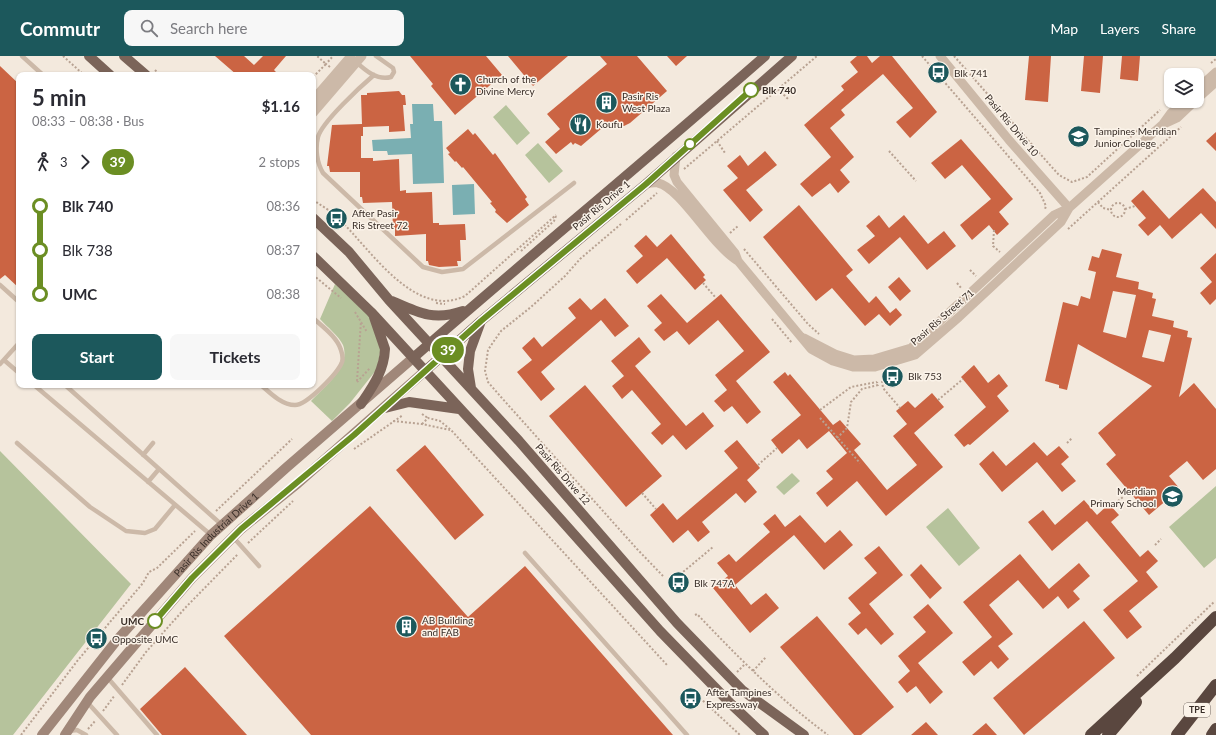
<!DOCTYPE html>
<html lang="en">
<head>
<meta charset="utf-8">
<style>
  :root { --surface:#fff; --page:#f7f7f7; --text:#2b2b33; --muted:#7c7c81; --accent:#1c585c }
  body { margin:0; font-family:Lato,sans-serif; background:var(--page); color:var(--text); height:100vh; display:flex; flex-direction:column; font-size:15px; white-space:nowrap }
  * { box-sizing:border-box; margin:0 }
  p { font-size:13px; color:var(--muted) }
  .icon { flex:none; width:22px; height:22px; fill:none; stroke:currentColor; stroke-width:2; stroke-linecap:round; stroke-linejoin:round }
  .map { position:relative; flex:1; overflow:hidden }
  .panel { position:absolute; left:16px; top:16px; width:300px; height:316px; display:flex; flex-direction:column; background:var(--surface); border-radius:8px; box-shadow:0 1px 3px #0004 }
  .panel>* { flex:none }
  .badge { padding:0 8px; border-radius:13px; font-size:14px; line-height:26px }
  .buttons { position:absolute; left:1164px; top:12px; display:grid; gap:8px }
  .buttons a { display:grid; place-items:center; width:40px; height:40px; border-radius:8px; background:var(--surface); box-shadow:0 1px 3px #0004; font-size:20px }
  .map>.badge { position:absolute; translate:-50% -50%; box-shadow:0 0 0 2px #fff }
  .legs { display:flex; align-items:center; gap:6px; height:44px; padding:0 16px; font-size:13px }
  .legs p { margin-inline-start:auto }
  .headline { display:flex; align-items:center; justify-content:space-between; height:68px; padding:0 16px }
  h1 { font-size:22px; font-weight:700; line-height:30px }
  .primary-button { display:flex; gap:8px; margin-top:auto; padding:8px 16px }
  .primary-button a { flex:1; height:46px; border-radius:8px; background:var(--accent); color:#fff; font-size:16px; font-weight:700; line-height:46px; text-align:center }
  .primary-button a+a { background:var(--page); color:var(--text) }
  ul { padding:0 16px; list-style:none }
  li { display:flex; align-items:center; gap:14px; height:44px; font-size:15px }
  li i { display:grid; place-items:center; width:6px; height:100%; margin:0 5px; background:currentColor }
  li i::after { content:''; width:10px; height:10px; margin:-5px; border:3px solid; border-radius:50%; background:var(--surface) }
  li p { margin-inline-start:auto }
  li:first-child i { background:linear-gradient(#0000 50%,currentColor 0) }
  li:last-child i { background:linear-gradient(currentColor 50%,#0000 0) }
  header { display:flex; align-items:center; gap:24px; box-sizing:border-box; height:56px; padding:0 20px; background:var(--accent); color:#fff }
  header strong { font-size:19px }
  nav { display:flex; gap:22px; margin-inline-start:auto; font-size:14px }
  .search { width:280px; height:36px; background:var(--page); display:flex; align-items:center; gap:10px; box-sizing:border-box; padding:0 14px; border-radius:8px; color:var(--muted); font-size:15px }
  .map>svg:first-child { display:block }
  .green { fill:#b6c39c }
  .water { fill:#7aafb2 }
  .building { fill:#cb6443; fill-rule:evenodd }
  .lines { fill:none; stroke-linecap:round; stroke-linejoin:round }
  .path { stroke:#b8a292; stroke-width:2; stroke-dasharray:2 2; stroke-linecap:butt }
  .lane { stroke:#ccb9a8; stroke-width:4.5 }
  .street { stroke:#ccb9a8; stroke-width:9 }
  .secondary { stroke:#a08779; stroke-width:10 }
  .primary { stroke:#7b6459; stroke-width:10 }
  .highway { stroke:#5a473f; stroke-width:12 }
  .line-1-casing { stroke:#fff; stroke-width:9 }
  .line-1 { stroke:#6b8e23; stroke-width:6 }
  .stop-1-dot { fill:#fff; stroke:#6b8e23; stroke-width:2 }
  .labels { text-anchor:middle; stroke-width:3; stroke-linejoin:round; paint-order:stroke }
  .shield { fill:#fbf3e9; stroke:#736962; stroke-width:1 }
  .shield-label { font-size:9px; font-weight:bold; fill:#392e28 }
  .poi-label { font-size:10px; fill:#392e28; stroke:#fbf3e9; text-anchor:start }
  .stop-label { font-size:10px; font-weight:bold; fill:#392e28; stroke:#fbf3e9; text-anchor:start }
  .street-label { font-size:10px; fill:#392e28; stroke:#fbf3e9 }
</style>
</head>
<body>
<header>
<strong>Commutr</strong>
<div class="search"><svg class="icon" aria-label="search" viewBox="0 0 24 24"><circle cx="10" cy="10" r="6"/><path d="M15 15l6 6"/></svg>Search here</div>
<nav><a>Map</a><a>Layers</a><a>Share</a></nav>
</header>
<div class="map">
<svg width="1216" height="679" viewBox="0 0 1216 679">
  <rect width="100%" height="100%" fill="#f3e9dd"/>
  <!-- green -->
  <path class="green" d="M506 49 530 77 517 89 493 61Z
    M538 87 563 115 549 127 525 99Z
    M335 228 370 261 381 291 377 313 350 347 332 365 311 345C324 331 351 311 343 289 339 280 327 271 320 263Z
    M0 395 131 528 13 679H0Z
    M792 417 800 425 784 439 776 431Z
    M1216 430V502L1204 512 1169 471Z
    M948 452 980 492 959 510 926 471Z"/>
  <!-- water -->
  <path class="water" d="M412 48H433L434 65H442L444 127 413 128 412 98 388 99 387 95H373L372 84 411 82 410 68H413Z
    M474 128 475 158 453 159 452 129Z"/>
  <!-- building -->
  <path class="building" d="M215 0H244L254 9 263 0H286L274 14 279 19H237Z
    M410 0H486L502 19 455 59 431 30 433 28Z
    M508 0H568L533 30Z
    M600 0H637L667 35 630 67 624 70H613L608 67 581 90 575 87 573 89 571 86 556 98 545 86 560 73 547 58 607 8Z
    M667 0H687L676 10Z
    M857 0H867L872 7 880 0H892L937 56 910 82 896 66 913 52 883 18 841 54 845 59 830 72 854 101 840 114 850 126 838 137 830 127 812 141 800 128 831 101 804 69 844 34 841 30 858 16 850 6Z
    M1029 0H1051L1048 46 1025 44Z
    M1084 0H1103L1100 37 1081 35Z
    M1122 0H1140L1138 25 1120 23Z
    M0 10 19 28V232L5 219 0 223Z
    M399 35 402 39H405L406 49H403L405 75 389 76V70L363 71V80H361V102H373V105L399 103 400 135 406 134V137L432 136 433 167H439V169L465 168 466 184H460L461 205H457L458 210 439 211 429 209 428 205H426V178L395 180V173H393L392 146 363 147 362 141H360V116H330L329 110H327L332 69 362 68 361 39H367V37Z
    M468 73 473 79 475 77 493 99 495 97 527 141 525 143 529 149 507 167 495 156 496 154 490 147 492 146 463 111 462 112 456 105 455 106 448 98 450 97 446 92Z
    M1216 76V95L1206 85Z
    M961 83 1013 143 999 156 1009 168 997 179 989 169 972 184 960 169 991 143 962 109 945 123 931 107Z
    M765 95 777 109 746 134 763 154 750 166 723 134 738 122 727 110 740 99 748 110Z
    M1203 132 1216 146V173L1201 157 1172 183 1160 169 1148 180 1138 169 1146 162 1131 145 1143 134 1169 163Z
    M799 149 853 214 846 220 869 247 876 240 890 257 896 252 902 259 890 270 879 258 865 270 832 232 816 245 763 181Z
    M879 159 889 172 904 159 928 188 944 175 956 190 927 214 900 181 869 208 857 194 875 180 866 170Z
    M671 178 705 219 703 221 706 224 695 234 667 202 637 228 626 215 643 200 634 190 646 179 657 191Z
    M1102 193 1122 198 1116 221 1139 226 1138 233 1153 237 1152 242 1156 243 1152 260 1174 265 1173 271 1188 275 1187 281 1192 282 1179 341 1194 327 1216 353V413L1203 424 1187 405 1169 420 1180 433 1149 459 1106 408 1116 399 1098 377 1152 330 1078 288 1067 334 1059 332V329L1045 325 1063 246 1078 250 1081 240 1090 243 1096 216 1088 214 1092 200 1099 202ZM1113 235 1136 239 1126 282 1103 276ZM1149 274 1171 279 1164 306 1142 301Z
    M1216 197V243L1210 249 1200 237 1212 226 1200 212Z
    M899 221 911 235 900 245 888 231Z
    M661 238 687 267 721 238 770 296 736 325 761 356 747 368 732 350 724 356 714 345 727 334 715 319 744 295 718 264 689 289 677 275 664 285 654 274 662 267 647 250Z
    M580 242 591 254 605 242 629 270 615 281 601 264 541 316 555 333 541 345 517 316 532 304 522 292 534 281 542 291 576 262 568 252Z
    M639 281 651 296 635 310 686 370 703 356 714 370 686 394 673 379 662 389 651 377 661 368 632 334 622 343 612 330 624 320 611 305Z
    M974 309 988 327 999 318 1008 330 997 340 1009 355 970 389 968 388 964 391 954 379 986 351 961 321Z
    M785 316 788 320 790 318 833 369 840 364 861 388 854 394 887 434 917 409 893 380 907 368 896 355 908 345 915 352 932 337 944 351 914 377 943 411 886 460 857 425 827 451 816 437 833 423 826 415 847 397 829 375 807 393 799 383 782 398 771 384 801 359 773 326Z
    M585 329 662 420 626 451 549 360Z
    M737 384 760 412 747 424 757 436 745 447 736 437 702 466 710 476 698 486 688 474 673 487 650 459 663 447 677 464 738 412 724 395Z
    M1034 386 1047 400 1059 390 1069 401 1061 408 1076 425 1062 436 1037 406 1002 436 979 408 993 395 1006 410Z
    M425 389 484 459 455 484 396 414Z
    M1084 444 1097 459 1109 448 1119 459 1111 466 1140 501 1148 494 1158 505 1146 516 1158 531 1129 555 1142 571 1127 583 1103 554 1138 525 1087 465 1052 495 1028 466 1043 454 1055 469Z
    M370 450 468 561 525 510 673 679H311L224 580Z
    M775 458 785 471 800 459 825 487 840 474 853 489 824 514 794 479 735 529 751 549 766 537 779 552 750 577 713 532 728 520 717 507 729 498 736 506 770 476 763 468Z
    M879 490 903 519 869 548 894 578 881 589 866 572 858 579 848 568 861 557 848 542 877 517 864 502Z
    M1020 498 1049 533 1079 507 1090 520 1073 535 1080 543 1068 553 1058 540 1043 553 1018 524 1004 536 989 549 1013 578 998 590 1009 603 998 613 991 605 974 620 962 606 992 581 963 546Z
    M921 508 942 532 930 543 910 519Z
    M928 548 953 577 918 607 943 636 930 648 916 630 907 637 898 626 910 615 898 600 926 576 913 561Z
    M817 560 894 651 861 679H854L780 591Z
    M1084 565 1115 602 1024 679 993 642Z
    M185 611 247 679H162L140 653Z
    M926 666 938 679H911Z
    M986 667 997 679H972Z"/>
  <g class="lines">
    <!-- path -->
    <path class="path" d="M63 0 84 19
      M922 0 1040 137 1046 150 1045 153
      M954 0 1050 109 1059 119 1072 126 1087 121 1160 54
      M1211 7 1216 3
      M330 11 326 8 333 0
      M155 14 160 19
      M313 21 326 8 317 0
      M778 33 789 44
      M717 85 725 97
      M889 95 916 125
      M684 113 817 0
      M313 144C322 150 333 156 340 164 371 194 415 264 465 240L556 159
      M1098 146 1103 152 1111 154
      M1111 154a7 7 0 1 1 14 0a7 7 0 1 1-14 0Z
      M1125 153 1135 150
      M626 164 657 137
      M621 168 580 203 565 220 531 251 501 275 494 285 488 294 485 315 488 326 501 341 637 493 663 520
      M1068 173 1181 71
      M994 174 993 190 1000 196
      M730 177 738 170
      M744 193 808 268 819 278
      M521 195 554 165 556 160
      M970 214 976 220
      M313 219 341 242
      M703 227 716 242
      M957 227 962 233
      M436 247 445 248
      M355 256 367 276
      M772 263 792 287
      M357 325 361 265
      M882 325 883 332 900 352
      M357 326 370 312
      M938 344 963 323
      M820 354 851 331 877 326
      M422 358 428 362
      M820 362 860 407
      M393 365 422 368 450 374
      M422 368 428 362 440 365 451 374 667 609
      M837 382 847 372 851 346 862 333 878 329 877 326
      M1067 387 1072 382
      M354 393 403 359
      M758 409 777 392
      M642 437 656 453
      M1118 445 1123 441
      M216 455 292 383
      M248 487 293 445
      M1155 489 1161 483
      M673 528 680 521 683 516 713 491
      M695 559 697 558C738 601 779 643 828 679
      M753 615 766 601
      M737 616 745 608
      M1137 620 1214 546
      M122 629 146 596 186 551 238 498
      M700 642 740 679
      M103 655 115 639
      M88 673 96 664
      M21 679 78 604 143 527 149 516 157 512 195 475"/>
    <!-- lane -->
    <path class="lane" d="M22 0 43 19
      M355 5C365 14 377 25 391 21L394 16 393 12 376 0
      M374 19C361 30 322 66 318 81 315 93 317 107 323 117L423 211 442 216 463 213 574 127
      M0 229 19 246
      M4 304 19 317
      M0 308 19 287
      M34 329 211 479
      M65 329 222 469
      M261 329C270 337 282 349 295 349 307 349 338 317 342 306 343 303 342 297 341 294 337 281 323 271 313 262
      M17 387 90 451 126 475 145 477 155 473 175 449
      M143 399 153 387
      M148 426 159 413
      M233 481 259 510
      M525 497 687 679
      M107 621 157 679
      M87 646 117 679
      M69 675 77 674 86 679"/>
    <!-- street -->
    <path class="street" d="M940 0 1009 84 1069 152
      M1197 33 1216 16
      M1197 43 1216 26
      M313 44 351 0
      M313 57 362 0
      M1164 68 1177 62 1195 45
      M676 100 674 119 677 126 735 197 738 205
      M646 128C650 127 654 126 658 127 681 132 712 190 738 205L811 293 833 305 853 311H875L915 299 959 261 1061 166 1069 152
      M804 282 835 298 854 304 874 303 911 292 1054 159 1069 152 1163 68 1171 57 1184 45"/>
    <!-- secondary -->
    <g class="secondary">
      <path id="s1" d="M42 679 117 584 211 479 287 411 413 302"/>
      <path d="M65 679 90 641 192 522 241 473 298 427 425 315"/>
    </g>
    <!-- primary -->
    <path class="primary" d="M89 0 110 19
      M124 0 146 19
      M313 162 349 196 389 244 519 385 677 567 742 634 804 679
      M313 200 371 256 522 420 660 575 731 648 764 679
      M392 245C419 257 434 265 463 255
      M413 302C530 200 649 102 765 0
      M425 315 481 265 646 128 792 0
      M471 332 468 313 470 295 481 265
      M361 348C373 330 384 315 385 293L374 261
      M385 352 409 346 459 353"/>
    <!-- highway -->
    <path class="highway" d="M1091 679 1175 602 1216 561
      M1108 679 1136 646
      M1177 679 1216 629
      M1212 679 1216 673"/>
  </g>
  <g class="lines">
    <defs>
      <path id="line-1" d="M155 565 192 522 241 473 354 379 481 265 646 128 751 34"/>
    </defs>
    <!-- line-1 casing -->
    <use href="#line-1" class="line-1-casing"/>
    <!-- line-1 -->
    <use href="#line-1" class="line-1"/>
  </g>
  <!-- icons -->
  <defs>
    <symbol id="bus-disc" viewBox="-11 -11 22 22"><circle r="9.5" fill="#1c585c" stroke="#fbf3e9"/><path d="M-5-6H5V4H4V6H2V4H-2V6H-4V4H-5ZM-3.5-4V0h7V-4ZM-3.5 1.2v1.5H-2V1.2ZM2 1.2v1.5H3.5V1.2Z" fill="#fff"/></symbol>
    <symbol id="church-disc" viewBox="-11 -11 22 22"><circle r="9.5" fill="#1c585c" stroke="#fbf3e9"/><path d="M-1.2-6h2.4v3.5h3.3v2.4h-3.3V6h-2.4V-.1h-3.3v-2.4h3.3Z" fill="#fff"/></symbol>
    <symbol id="building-disc" viewBox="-11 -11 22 22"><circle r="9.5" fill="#1c585c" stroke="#fbf3e9"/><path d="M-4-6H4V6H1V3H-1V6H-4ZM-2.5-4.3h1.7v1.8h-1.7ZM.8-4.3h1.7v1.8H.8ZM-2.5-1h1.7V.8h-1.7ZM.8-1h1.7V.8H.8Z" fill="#fff"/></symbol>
    <symbol id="restaurant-disc" viewBox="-11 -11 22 22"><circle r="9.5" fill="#1c585c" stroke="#fbf3e9"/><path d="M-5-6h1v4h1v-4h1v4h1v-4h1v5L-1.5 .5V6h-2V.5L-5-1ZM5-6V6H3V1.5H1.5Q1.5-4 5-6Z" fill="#fff"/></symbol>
    <symbol id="university-disc" viewBox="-11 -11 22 22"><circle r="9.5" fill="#1c585c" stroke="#fbf3e9"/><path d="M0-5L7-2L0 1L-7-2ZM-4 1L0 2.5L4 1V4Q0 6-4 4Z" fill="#fff"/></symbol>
    <symbol id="school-disc" viewBox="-11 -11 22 22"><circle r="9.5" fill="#1c585c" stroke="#fbf3e9"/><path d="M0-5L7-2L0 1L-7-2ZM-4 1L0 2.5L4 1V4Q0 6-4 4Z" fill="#fff"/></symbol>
  </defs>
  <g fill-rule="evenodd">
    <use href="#bus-disc" x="926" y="4" width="25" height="25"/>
    <use href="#church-disc" x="448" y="16" width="25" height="25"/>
    <use href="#building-disc" x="594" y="34" width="25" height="25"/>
    <use href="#restaurant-disc" x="568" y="56" width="25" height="25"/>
    <use href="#university-disc" x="1066" y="68" width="25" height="25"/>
    <use href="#bus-disc" x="324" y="150" width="25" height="25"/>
    <use href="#bus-disc" x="880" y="308" width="25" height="25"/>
    <use href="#school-disc" x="1160" y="428" width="25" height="25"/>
    <use href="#bus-disc" x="666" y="514" width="25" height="25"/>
    <use href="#building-disc" x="394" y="558" width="25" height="25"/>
    <use href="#bus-disc" x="84" y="570" width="25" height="25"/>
    <use href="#bus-disc" x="678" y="630" width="25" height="25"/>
  </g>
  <!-- markers -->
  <g class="stop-1-dot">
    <circle cx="751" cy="34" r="7"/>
    <circle cx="690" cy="88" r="5"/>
    <circle cx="155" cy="565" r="7"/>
  </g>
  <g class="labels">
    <!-- shield labels -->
    <rect class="shield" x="1184" y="647" width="26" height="14" rx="3"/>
    <g class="shield-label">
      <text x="1197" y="657">TPE</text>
    </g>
    <!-- poi labels -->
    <g class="poi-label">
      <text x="954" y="21">Blk 741</text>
      <text x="476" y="27">Church of the<tspan x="476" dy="12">Divine Mercy</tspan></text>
      <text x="622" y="44">Pasir Ris<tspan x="622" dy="12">West Plaza</tspan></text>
      <text x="596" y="72">Koufu</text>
      <text x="1094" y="79">Tampines Meridian<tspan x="1094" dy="12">Junior College</tspan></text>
      <text x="352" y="161">After Pasir<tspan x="352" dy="12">Ris Street 72</tspan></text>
      <text x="908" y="324">Blk 753</text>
      <text x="1156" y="439" text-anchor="end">Meridian<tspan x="1156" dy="12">Primary School</tspan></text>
      <text x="694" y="531">Blk 747A</text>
      <text x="422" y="568">AB Building<tspan x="422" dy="12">and FAB</tspan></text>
      <text x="112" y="587">Opposite UMC</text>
      <text x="706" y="640">After Tampines<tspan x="706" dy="12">Expressway</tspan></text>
    </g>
    <!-- stop labels -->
    <g class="stop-label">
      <text x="762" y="38">Blk 740</text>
      <text x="144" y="569" text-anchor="end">UMC</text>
    </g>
    <!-- street labels -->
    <g class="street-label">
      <text transform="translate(1012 69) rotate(50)" y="4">Pasir Ris Drive 10</text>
      <text transform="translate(601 149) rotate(-40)" y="4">Pasir Ris Drive 1</text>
      <text transform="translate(942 261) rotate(-41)" y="4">Pasir Ris Street 71</text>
      <text transform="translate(563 418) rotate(49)" y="4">Pasir Ris Drive 12</text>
      <text dy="4" stroke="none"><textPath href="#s1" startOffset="266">Pasir Ris Industrial Drive 1</textPath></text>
    </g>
  </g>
</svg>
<div class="buttons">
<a><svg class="icon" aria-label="layers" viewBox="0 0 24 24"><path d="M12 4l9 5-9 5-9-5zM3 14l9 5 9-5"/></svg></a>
</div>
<b class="badge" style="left:448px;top:294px;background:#6b8e23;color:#fff">39</b>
<section class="panel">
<div class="headline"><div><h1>5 min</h1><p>08:33 – 08:38 · Bus</p></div><b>$1.16</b></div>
<div class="legs"><svg class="icon" aria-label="walk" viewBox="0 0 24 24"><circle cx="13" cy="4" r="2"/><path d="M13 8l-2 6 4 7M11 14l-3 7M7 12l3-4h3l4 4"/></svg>3<svg class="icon" aria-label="forward" viewBox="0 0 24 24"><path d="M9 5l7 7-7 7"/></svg><b class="badge" style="background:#6b8e23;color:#fff">39</b><p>2 stops</p></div>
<ul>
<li><i style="color:#6b8e23"></i><b>Blk 740</b><p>08:36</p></li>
<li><i style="color:#6b8e23"></i><span>Blk 738</span><p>08:37</p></li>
<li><i style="color:#6b8e23"></i><b>UMC</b><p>08:38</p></li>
</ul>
<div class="primary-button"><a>Start</a><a>Tickets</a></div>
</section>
</div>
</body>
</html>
